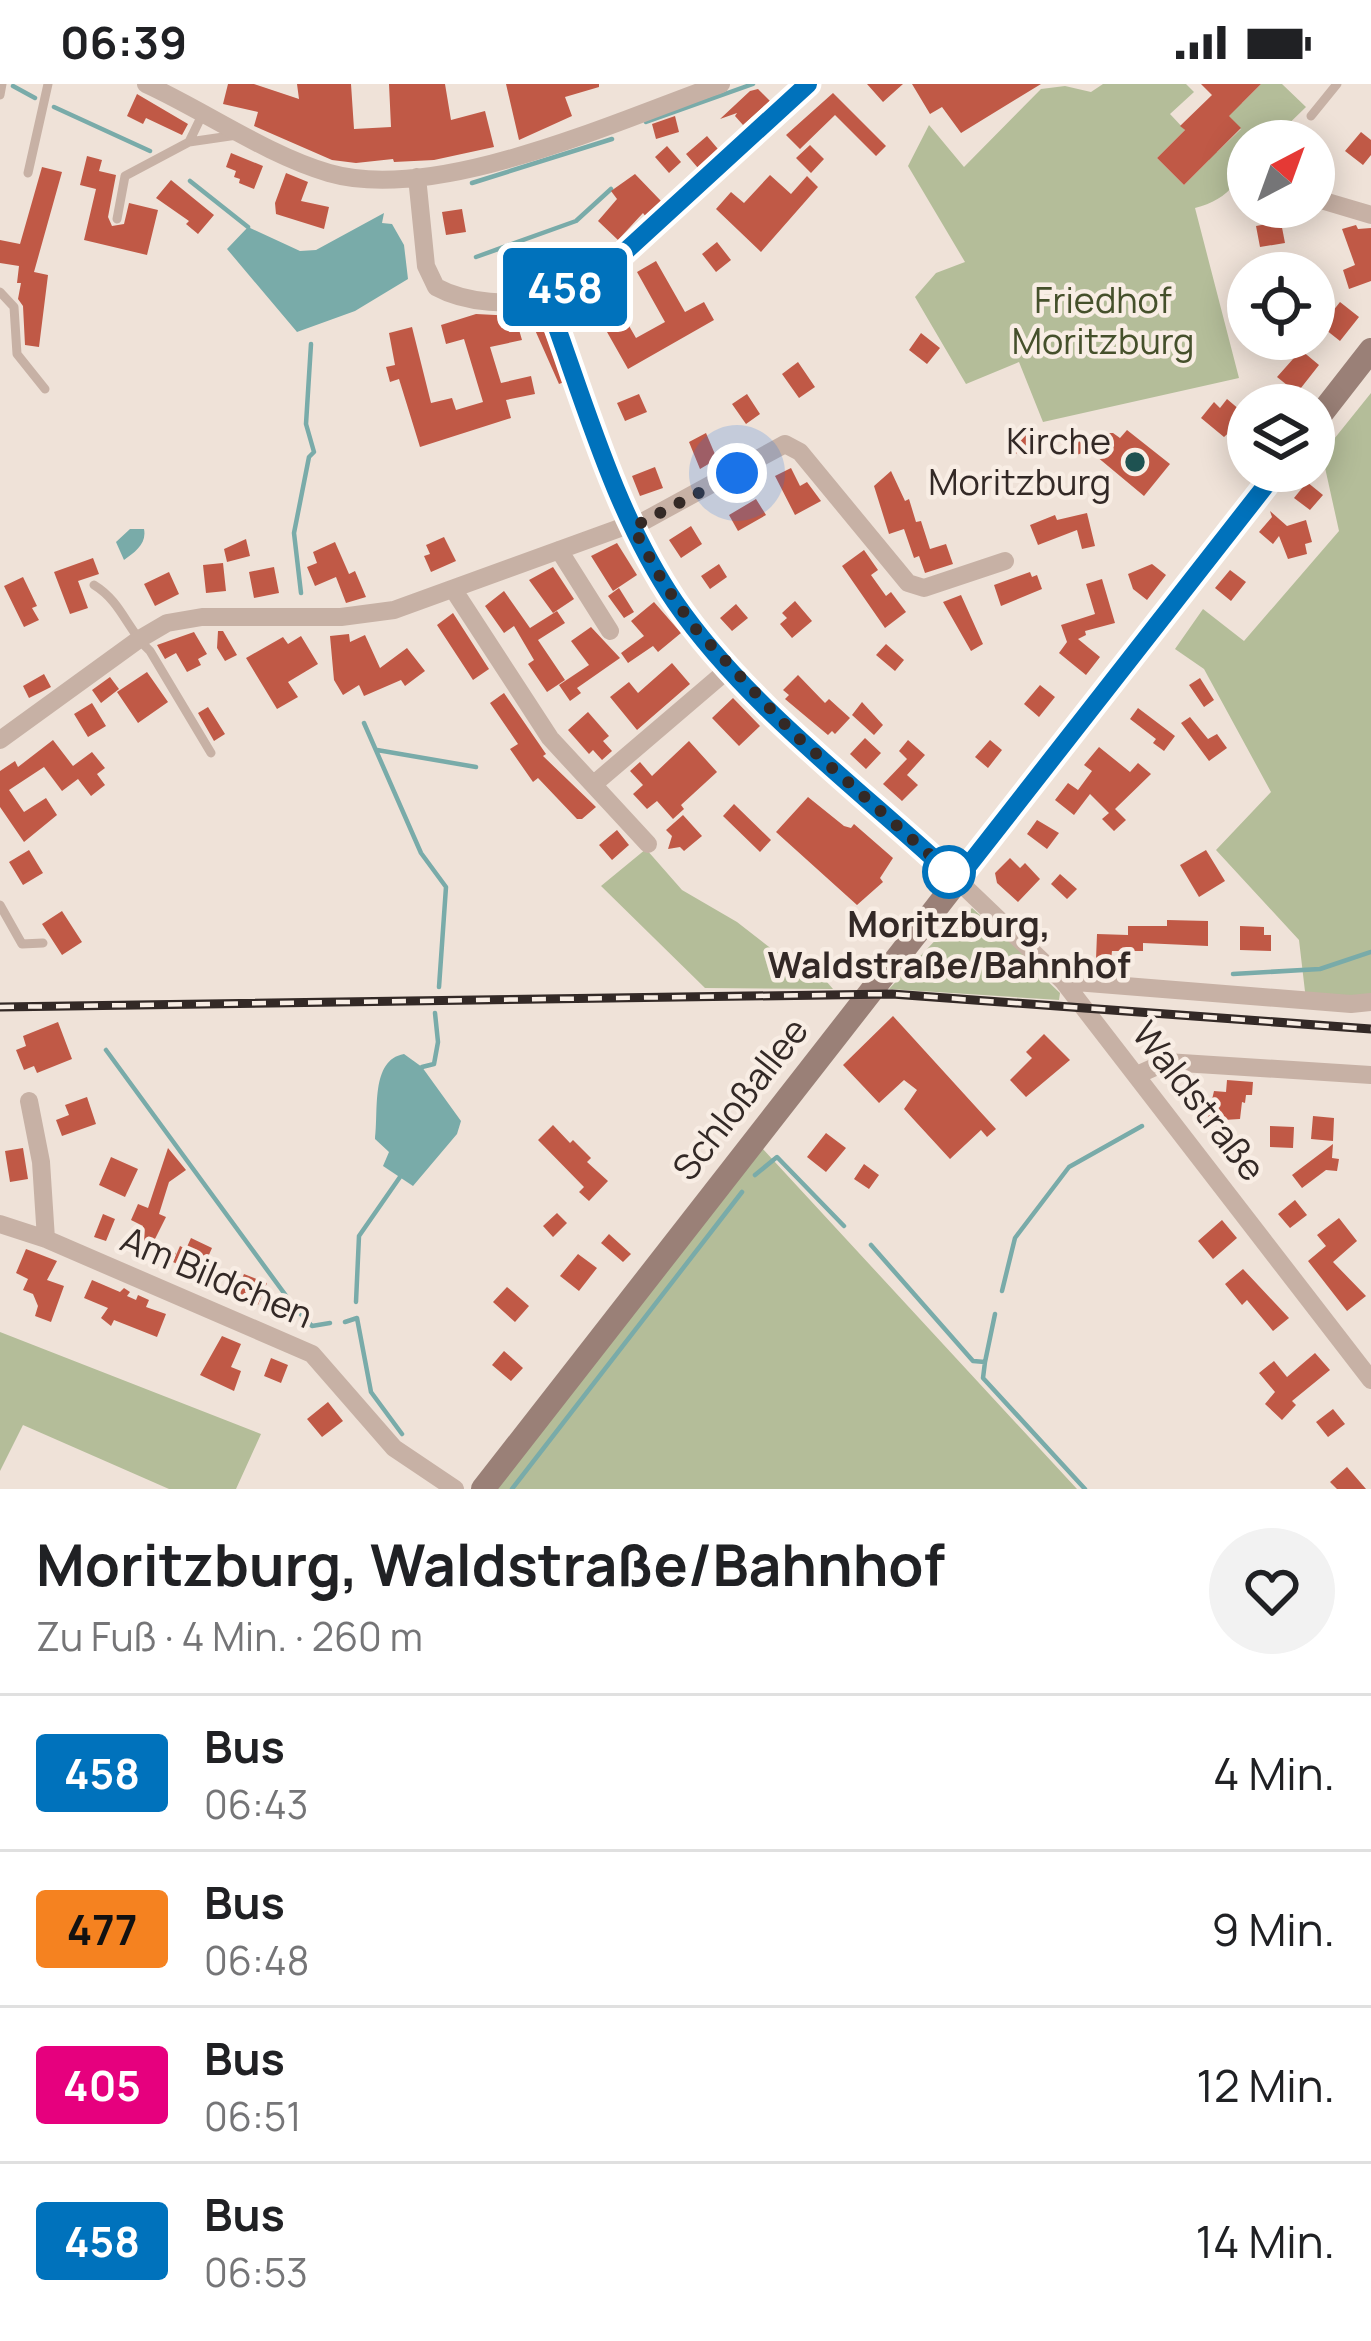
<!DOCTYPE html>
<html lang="de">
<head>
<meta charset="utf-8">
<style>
  :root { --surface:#fff; --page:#f2f2f2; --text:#202124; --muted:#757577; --line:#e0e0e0 }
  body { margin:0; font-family:Manrope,sans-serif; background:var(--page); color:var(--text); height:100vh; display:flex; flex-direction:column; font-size:45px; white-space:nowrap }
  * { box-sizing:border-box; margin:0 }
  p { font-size:39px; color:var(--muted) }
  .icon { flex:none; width:66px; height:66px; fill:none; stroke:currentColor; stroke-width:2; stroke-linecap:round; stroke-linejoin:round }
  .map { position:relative; height:1405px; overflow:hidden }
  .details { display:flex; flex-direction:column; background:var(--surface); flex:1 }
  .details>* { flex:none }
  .badge { padding:0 24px; border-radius:9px; font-size:42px; line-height:78px }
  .needle { width:78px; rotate:41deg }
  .fabs { position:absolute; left:1227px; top:36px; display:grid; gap:24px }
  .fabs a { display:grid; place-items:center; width:108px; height:108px; border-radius:50%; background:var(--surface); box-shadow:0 6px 30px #0003; font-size:60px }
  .you { position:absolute; width:60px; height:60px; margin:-30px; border:9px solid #fff; border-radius:50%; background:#1a73e8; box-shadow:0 0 0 18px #1a73e833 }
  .map>.badge { position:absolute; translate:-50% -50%; box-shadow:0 0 0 6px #fff }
  .round { display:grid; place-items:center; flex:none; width:126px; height:126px; border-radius:63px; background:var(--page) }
  .overview { display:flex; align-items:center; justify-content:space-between; height:204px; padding:0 36px }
  h1 { font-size:57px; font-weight:700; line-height:90px }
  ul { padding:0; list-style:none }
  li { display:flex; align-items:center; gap:36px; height:156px; padding:0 36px; border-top:3px solid var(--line) }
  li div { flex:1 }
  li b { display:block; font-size:45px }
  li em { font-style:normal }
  li .badge { min-width:132px; font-weight:700; text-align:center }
  .status { display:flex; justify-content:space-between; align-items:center; height:84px; padding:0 60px; background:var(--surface); direction:ltr }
  .status svg { height:33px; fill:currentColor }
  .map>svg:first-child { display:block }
  .green { fill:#b4bd99 }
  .water { fill:#79aba9 }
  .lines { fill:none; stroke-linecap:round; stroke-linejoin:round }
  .stream { stroke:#79aba9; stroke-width:4.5 }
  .building { fill:#c05946 }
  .service { stroke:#c7b1a5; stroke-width:9 }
  .minor { stroke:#c7b1a5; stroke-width:18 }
  .secondary { stroke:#9a8077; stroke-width:24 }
  .rail-casing { stroke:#332926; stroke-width:9 }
  .rail { stroke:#f8ede4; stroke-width:4.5; stroke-dasharray:14; stroke-linecap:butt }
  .line-casing { stroke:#fff; stroke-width:27 }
  .line { stroke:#0072bc; stroke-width:18 }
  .walk { stroke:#332926; stroke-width:12; stroke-dasharray:0 21.6 }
  .poi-dot { fill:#1e5251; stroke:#f8ede4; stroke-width:4.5 }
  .stop-dot { fill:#fff; stroke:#0072bc; stroke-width:6 }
  .labels { text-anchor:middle; stroke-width:9; stroke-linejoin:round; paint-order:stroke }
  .park-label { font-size:36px; fill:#45502b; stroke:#f8ede4 }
  .poi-label { font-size:36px; fill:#332926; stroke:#f8ede4; text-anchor:end }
  .stop-label { font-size:36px; font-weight:bold; fill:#332926; stroke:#f8ede4 }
  .street-label { font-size:36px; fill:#332926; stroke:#f8ede4 }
</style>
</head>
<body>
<div class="status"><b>06:39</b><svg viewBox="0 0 49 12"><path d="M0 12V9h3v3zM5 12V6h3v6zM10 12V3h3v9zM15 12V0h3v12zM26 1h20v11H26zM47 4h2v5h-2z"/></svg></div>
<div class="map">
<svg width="1371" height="1405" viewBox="0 0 1371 1405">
  <rect width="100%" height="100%" fill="#efe2d8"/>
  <!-- green -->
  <path class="green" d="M1103 0H1186L1194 8 1170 30 1185 46 1157 74 1184 101 1209 76 1191 56 1198 49 1217 68 1241 45 1219 22 1242 19 1261 0H1282L1306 23 1271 57H1248C1248 92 1229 116 1195 124L1239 294 1043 338 1019 278 966 300 915 213 936 189 965 178 908 82 929 41 964 83 1041 5 1065 2 1091 8Z
    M1371 309V918L1306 916 1299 856 1216 766 1271 708 1204 585 1175 565 1203 525 1244 557 1339 447 1322 370Z
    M646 765 682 806 737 838 773 866 814 883 833 905 705 904 601 802Z
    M972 824 1044 888 1043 893 1060 909 1059 916 889 905 947 844 950 846 959 828 966 831Z
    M761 1063 1077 1405H496Z
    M0 1248 261 1350 236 1405H169L23 1341 0 1387Z"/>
  <!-- water -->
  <path class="water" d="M384 129 382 139 392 140 404 161 408 195 355 227 297 248 227 165 248 143 300 167 316 166Z
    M130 445H144C147 460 135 468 124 476L116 458Z
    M404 970 422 983 461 1037 457 1050 413 1102 383 1082 389 1068 375 1055C379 1027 370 976 404 970Z"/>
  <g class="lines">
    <!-- stream -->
    <path class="stream" d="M13 2 35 14
      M54 23 150 67
      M646 38 753 0
      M190 97 248 143
      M472 99 612 55
      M476 173 576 137 611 105
      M301 509 294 449 309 373 314 368 306 340 311 260
      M364 639 421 769 446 803 439 903
      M377 666 476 683
      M1233 890 1320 885 1371 868
      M106 966 295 1224 312 1242 330 1239
      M422 983 434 980 438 958 435 929
      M755 1091 777 1073 844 1142
      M871 1161 973 1277 985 1278 983 1294 1085 1405
      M1002 1207 1015 1154 1069 1083 1142 1042
      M356 1218 359 1152 400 1093
      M345 1238 357 1234 371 1308 402 1350
      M985 1278 995 1230
      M512 1405 742 1108"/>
  </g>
  <!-- building -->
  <path class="building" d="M228 0H254L299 15 297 0H351L354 45 391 43 389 0H445L451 36 485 27 494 63 434 76 394 78 393 75 356 79 332 76 254 42 258 28 223 20Z
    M506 0H599V3L565 13 572 32 519 56Z
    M867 0H903L883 18Z
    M912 0H1041L961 49 942 23 930 30Z
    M1201 0H1261L1229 32 1241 44 1184 101 1157 74 1185 46 1180 42 1212 11Z
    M758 5 770 17 743 41 735 32 737 29 720 35 750 7Z
    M833 9 886 62 876 72 835 31 800 65 786 51Z
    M137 10 188 40 182 51 146 34 143 40 127 32Z
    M675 32 679 48 656 55 652 40Z
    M1361 48 1371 56V71L1363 81 1345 67Z
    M707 52 718 65 698 84 686 70Z
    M810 61 824 75 811 89 796 74Z
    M667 62 681 78 669 89 655 73Z
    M231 69 263 82 254 105 239 99 240 95 234 93 236 87 226 83Z
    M87 72 102 76 99 87 116 91 108 133 112 142 124 140 129 119 158 126 147 171 84 156 96 105 80 101Z
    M42 83 62 88 34 188 48 191 39 263 25 261 23 222 18 215 21 199H17L19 182 0 179V156L20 160Z
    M286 89 308 98 301 117 329 123 324 145 276 130 275 119Z
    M635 90 662 118 646 133 643 129 618 156 598 137 617 115 611 107Z
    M770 91 791 110 807 92 818 103 761 168 716 125 731 108 744 119Z
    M171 96 214 131 198 150 186 140 189 137 156 114Z
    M462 125 466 148 446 151 442 128Z
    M1279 128 1285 159 1260 163 1256 142 1267 140 1266 130Z
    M1356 141 1358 145 1371 144V197L1349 205 1343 186 1355 181 1342 145Z
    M717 158 731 176 716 188 702 170Z
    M656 177 685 228 704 218 714 236 628 285 590 218 609 207 636 254 665 238 637 188Z
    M1340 218 1359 233 1340 257 1321 242Z
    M476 230 515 232 522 256 490 263 501 299 531 292 535 310 506 316 511 334 420 363 399 295 390 298 386 283 395 281 389 249 412 243 431 319 452 314 456 326 483 318 464 255 446 260 441 241Z
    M539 234 564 298 559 300 531 237Z
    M921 249 940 264 927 280 909 266Z
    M1301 266 1319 281 1297 309 1277 293Z
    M798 278 815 303 799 314 782 290Z
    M639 310 647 328 625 337 617 319Z
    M747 310 760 330 746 340 732 320Z
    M1227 315 1247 332 1224 353 1201 334 1214 318 1220 324Z
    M1032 340 1040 360 1015 370 1007 349Z
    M1127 346 1170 380 1144 412 1090 367 1072 372 1068 359 1090 353 1093 364 1105 349H1113L1120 354Z
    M706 349 717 375 700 385 689 358Z
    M655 383 663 404 640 412 632 392Z
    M791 384 800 402 807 398 821 417 795 431 775 392Z
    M891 387 905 417 909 415 916 438 921 437 930 465 946 460 953 480 925 489 919 472 914 474 904 445 889 450 874 402Z
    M1307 398 1323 411 1310 426 1294 414Z
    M756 415 766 431 738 447 729 431Z
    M1270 427 1287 442 1306 436 1312 458 1305 460 1307 470 1288 475 1279 452 1273 460 1259 448 1272 433Z
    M1087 429 1095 462 1082 465 1077 446 1038 461 1030 441 1055 431 1057 436Z
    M691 442 702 460 681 474 669 456Z
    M444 453 456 477 431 488 424 472 430 470 426 461Z
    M246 455 250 472 227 478 224 465Z
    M335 458 349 490 355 487 366 513 346 519 336 493 315 502 307 483 317 479 313 468Z
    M617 459 637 491 613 507 591 472Z
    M864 466 878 486 871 491 886 512 891 508 906 528 885 544 842 482Z
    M93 474 99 490 78 497 88 524 70 530 54 488Z
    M223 479 226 507 206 509 203 481Z
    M719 480 727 493 710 505 701 492Z
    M1152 480 1166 491 1147 516 1133 505 1128 490Z
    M274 483 279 509 254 514 249 488Z
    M553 483 574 515 553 529 529 496Z
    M1230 486 1246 498 1231 517 1215 504Z
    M169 488 179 510 155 522 144 500Z
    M1030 488 1032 493 1037 491 1042 505 1001 522 994 501Z
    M23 493 37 522 32 524 39 536 24 543 4 502Z
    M1102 495 1115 539 1085 547 1086 551 1078 555 1100 573 1086 591 1059 569 1067 558 1061 541 1095 530 1086 500Z
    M619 504 634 528 624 534 608 512Z
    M504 507 530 544 557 527 565 539 538 556 565 596 547 608 528 580 534 576 514 542 504 549 485 522Z
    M961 511 983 560 971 567 943 518Z
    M795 517 812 537 792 554 780 540 787 534 782 529Z
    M654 518 681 549 658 568 653 562 628 579 621 569 644 552 631 537Z
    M736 520 748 534 732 547 720 534Z
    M453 529 489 585 473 596 437 541Z
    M591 543 620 574 577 604 581 609 570 617 559 601 589 581 571 557Z
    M218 547H223L237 571 225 577 217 564Z
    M194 548 207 570 198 575 201 581 187 588 176 569 165 575 157 561Z
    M349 550 350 558 365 551 380 584 407 564 425 587 405 602 401 596 364 612 359 601 343 611 334 596 330 552Z
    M301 552 318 580 288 598 298 613 277 625 246 574 283 553 288 560Z
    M886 560 904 576 895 587 876 571Z
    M672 579 690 600 637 646 610 613 629 598 638 609Z
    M147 588 168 618 138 639 117 608Z
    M44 590 51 603 29 614 23 602Z
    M798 591 825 619 829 615 850 634 835 650 832 647 828 651 785 615 789 611 783 606Z
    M110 593 119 605 101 619 92 606Z
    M1200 594 1214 616 1204 623 1189 601Z
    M1040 601 1055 613 1039 633 1024 620Z
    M504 609 546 670 543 672 596 723 582 735H577L538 694 533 698 510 665 518 660 490 619Z
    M733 614 760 642 739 662 712 634Z
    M862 618 883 641 874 651 852 631Z
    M92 619 106 642 88 653 74 630Z
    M208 623 225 650 214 657 198 629Z
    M1138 624 1175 652 1164 667 1153 659 1156 655 1130 635Z
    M588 628 609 652 603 657 612 667 602 676 593 666 589 670 568 646Z
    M1190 633 1208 655 1217 650 1227 664 1209 677 1181 639Z
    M865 654 881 669 866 685 850 670Z
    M53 656 73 682 92 668 105 684 97 690 105 701 91 712 78 695 62 707 44 683 9 706 24 728 46 714 57 731 24 758 0 723V687L15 677 18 683Z
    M908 656 925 671 907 691 918 701 902 717 883 700 907 675 899 667Z
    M990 656 1002 666 988 684 975 673Z
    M689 657 717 688 681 721 684 725 673 735 657 717 647 725 633 710 643 701 630 687 640 678 652 692Z
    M1099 663 1130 688 1138 679 1151 690 1115 725 1126 736 1114 747 1102 735 1109 729 1090 710 1074 731 1055 716 1068 699 1078 706 1092 687 1084 681Z
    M808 713 844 742 851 744 854 740 893 774 880 794 883 798 857 821 776 748Z
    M734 720 771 756 760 768 723 732Z
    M683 731 702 752 684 767 680 763 668 765 672 752 666 746Z
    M1037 736 1059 749 1047 765 1027 750Z
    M617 746 629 761 612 776 599 761Z
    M29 766 43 789 23 801 9 778Z
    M1206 766 1225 797 1199 813 1180 781Z
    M1010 774 1020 784 1025 779 1040 795 1018 818 997 799 995 789Z
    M1060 790 1077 805 1067 815 1051 800Z
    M62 827 82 858 62 871 42 840Z
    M1167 836 1208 837V862L1143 859V867H1112L1111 876 1096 875 1097 850 1128 851V842H1167Z
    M1240 842 1264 843V851H1271V867L1240 866Z
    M893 932 996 1045 987 1053 981 1046 950 1075 904 1025 917 1006 904 996 879 1019 843 981Z
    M58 938 72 975 37 989 34 982 24 986 16 966 26 962 23 952Z
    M1044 950 1070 976 1026 1013 1010 996 1032 974 1026 968Z
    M1227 996 1253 998 1252 1011H1246L1245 1019 1242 1018 1240 1035 1207 1037 1214 1007 1226 1008Z
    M87 1013 96 1040 62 1052 56 1036 69 1031 65 1021Z
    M1313 1032 1334 1034 1333 1057 1311 1055Z
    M553 1041 570 1059 573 1056 591 1074 587 1078 608 1097 589 1117 579 1108 584 1103 538 1056Z
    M1270 1042 1294 1043 1293 1064 1270 1063Z
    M826 1049 846 1064 826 1088 807 1073Z
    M1333 1060 1332 1074 1339 1075 1337 1087 1326 1086 1302 1104 1292 1091Z
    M23 1064 28 1095 10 1098 5 1067Z
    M168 1064 186 1086 169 1098 159 1130 166 1133 152 1161 137 1154 143 1142 131 1136 138 1120 148 1124Z
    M111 1073 138 1085 125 1113 99 1101Z
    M864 1080 879 1091 869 1105 854 1095Z
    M1295 1116 1307 1131 1290 1144 1278 1130Z
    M557 1129 567 1139 553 1153 543 1142Z
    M103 1130 115 1135 106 1157 94 1153Z
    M1339 1134 1357 1157 1333 1178 1366 1212 1347 1227 1308 1177 1326 1162 1317 1151Z
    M1222 1136 1237 1154 1213 1175 1198 1157Z
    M609 1150 631 1170 623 1178 601 1159Z
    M191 1154 212 1164 200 1191 173 1178 180 1162 186 1165Z
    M157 1161 176 1169 168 1187 150 1180Z
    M26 1165 57 1177 47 1196 64 1202 51 1238 35 1232 38 1222 33 1210 23 1206 28 1195 16 1189Z
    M578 1170 597 1184 579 1207 560 1192Z
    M1243 1185 1289 1234 1273 1247 1247 1216 1242 1221 1225 1200Z
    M244 1190 267 1199 258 1221 235 1212Z
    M92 1196 120 1208 124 1204 130 1208 127 1212 136 1216 138 1211 149 1216 146 1223 166 1230 157 1253 114 1236 111 1242 101 1234 108 1224 84 1214Z
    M507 1203 529 1222 515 1238 493 1218Z
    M222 1252 241 1260 231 1283 241 1287 234 1307 200 1291Z
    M504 1267 523 1284 511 1297 492 1281Z
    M1315 1269 1330 1286 1292 1317 1296 1321 1282 1336 1265 1320 1275 1308 1259 1289 1274 1277 1287 1293Z
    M271 1274 288 1281 281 1299 264 1292Z
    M328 1318 343 1337 322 1353 307 1335Z
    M1333 1325 1345 1340 1328 1353 1316 1338Z
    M1347 1383 1366 1405H1337L1330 1398Z"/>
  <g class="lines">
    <!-- service -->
    <path class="service" d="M0 11 2 0
      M1311 32 1337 0
      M189 58 204 27
      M28 89 48 0
      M117 135 125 92 189 58 237 51
      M0 208 14 223 17 270 45 305
      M94 501C122 518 127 546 150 567L211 669
      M0 821 22 860 43 859"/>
    <!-- minor -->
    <path class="minor" d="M146 0C205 27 267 71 329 89 436 120 617 37 721 0
      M417 93 426 182 436 203C465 219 513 223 546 213 576 204 617 175 642 155L808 0
      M1314 114 1371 131
      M546 213 631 440 675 517 694 543 792 649 948 787 1063 897 1371 1296
      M633 443 785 360 800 368 908 499 924 504 1005 477
      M559 466 610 547
      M453 505 550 654 648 760
      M0 656 138 556 167 539 202 533H341L394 526 631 440
      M594 700 731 583
      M1063 897 1351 920 1371 918
      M1137 991 1166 978 1371 991
      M29 1017 41 1078 46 1155
      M0 1140 46 1155 312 1270 394 1364 455 1405"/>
    <!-- secondary -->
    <path class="secondary" d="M1314 339 1371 266
      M483 1405 1277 387"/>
    <defs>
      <path id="rail" d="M0 923 892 910 1371 945"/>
    </defs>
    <!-- rail casing -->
    <use href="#rail" class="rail-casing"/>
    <!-- rail -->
    <use href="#rail" class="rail"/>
  </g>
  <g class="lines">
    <defs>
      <path id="line" d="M808 0 616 176 546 213C583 313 615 430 675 518 747 623 865 709 957 796L1277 387"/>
    </defs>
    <!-- line casing -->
    <use href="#line" class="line-casing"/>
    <!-- line -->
    <use href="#line" class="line"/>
    <!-- walk -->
    <path class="walk" d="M737 389 633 443 664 500 694 543 793 649 949 788"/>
  </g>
  <!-- markers -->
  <circle class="poi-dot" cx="1135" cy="378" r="12"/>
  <circle class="stop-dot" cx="949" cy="788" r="24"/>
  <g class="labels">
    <!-- park labels -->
    <g class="park-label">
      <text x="1103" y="229">Friedhof<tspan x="1103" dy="41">Moritzburg</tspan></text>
    </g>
    <!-- poi labels -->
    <g class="poi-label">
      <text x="1111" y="370">Kirche<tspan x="1111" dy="41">Moritzburg</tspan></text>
    </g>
    <!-- stop labels -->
    <g class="stop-label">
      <text x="949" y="853">Moritzburg,<tspan x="949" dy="41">Waldstraße/Bahnhof</tspan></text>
    </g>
    <!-- street labels -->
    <g class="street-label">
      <text transform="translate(740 1015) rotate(-52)" y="13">Schloßallee</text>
      <text transform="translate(1199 1017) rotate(52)" y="13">Waldstraße</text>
      <text transform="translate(217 1193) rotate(23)" y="13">Am Bildchen</text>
    </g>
  </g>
</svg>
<div class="fabs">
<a><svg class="needle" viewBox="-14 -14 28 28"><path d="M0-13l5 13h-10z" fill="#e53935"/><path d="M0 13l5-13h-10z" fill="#757577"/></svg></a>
<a><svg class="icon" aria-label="locate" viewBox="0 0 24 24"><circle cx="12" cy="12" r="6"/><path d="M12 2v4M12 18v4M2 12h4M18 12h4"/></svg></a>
<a><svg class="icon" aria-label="layers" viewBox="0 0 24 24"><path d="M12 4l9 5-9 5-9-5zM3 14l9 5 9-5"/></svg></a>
</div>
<div class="you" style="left:737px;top:389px"></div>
<b class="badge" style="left:565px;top:203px;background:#0072bc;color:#fff">458</b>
</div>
<section class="details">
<div class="overview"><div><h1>Moritzburg, Waldstraße/Bahnhof</h1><p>Zu Fuß · 4 Min. · 260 m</p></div><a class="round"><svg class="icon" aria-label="heart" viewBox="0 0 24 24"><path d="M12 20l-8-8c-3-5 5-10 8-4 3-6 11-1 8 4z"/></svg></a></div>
<ul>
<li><span class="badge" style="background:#0072bc;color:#fff">458</span><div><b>Bus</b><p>06:43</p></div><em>4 Min.</em></li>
<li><span class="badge" style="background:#f58220;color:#111">477</span><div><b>Bus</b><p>06:48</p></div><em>9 Min.</em></li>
<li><span class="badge" style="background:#e6007e;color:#fff">405</span><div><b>Bus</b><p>06:51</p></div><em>12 Min.</em></li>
<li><span class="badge" style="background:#0072bc;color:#fff">458</span><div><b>Bus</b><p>06:53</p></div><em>14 Min.</em></li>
</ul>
</section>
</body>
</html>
